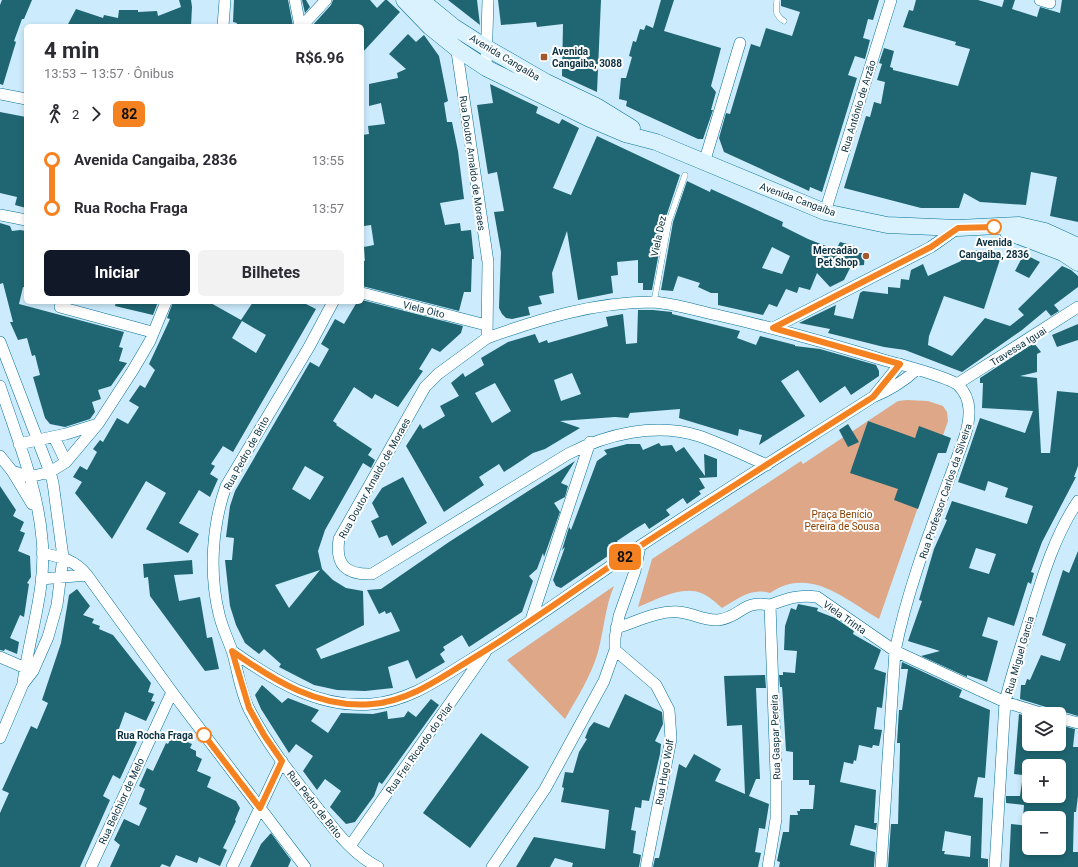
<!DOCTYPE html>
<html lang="pt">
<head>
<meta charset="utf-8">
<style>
  :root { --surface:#fff; --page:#f2f2f3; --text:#2b2b33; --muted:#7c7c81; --accent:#111827 }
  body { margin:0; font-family:Roboto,sans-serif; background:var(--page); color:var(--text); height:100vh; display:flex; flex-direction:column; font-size:15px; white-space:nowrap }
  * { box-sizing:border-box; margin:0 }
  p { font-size:13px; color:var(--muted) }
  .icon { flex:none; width:22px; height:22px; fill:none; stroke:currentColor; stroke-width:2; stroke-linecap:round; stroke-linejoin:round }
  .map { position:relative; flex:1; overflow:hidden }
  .drawer { position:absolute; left:24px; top:24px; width:340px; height:280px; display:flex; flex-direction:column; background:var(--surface); border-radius:6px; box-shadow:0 2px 6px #0003 }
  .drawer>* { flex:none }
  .badge { padding:0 8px; border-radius:6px; font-size:14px; line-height:26px }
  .buttons { position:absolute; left:1022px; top:707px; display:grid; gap:8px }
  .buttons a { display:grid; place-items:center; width:44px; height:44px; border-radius:6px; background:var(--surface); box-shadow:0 2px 6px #0003; font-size:20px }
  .map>.badge { position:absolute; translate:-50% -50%; box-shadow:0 0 0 2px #fff }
  .legs { display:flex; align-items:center; gap:6px; height:44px; padding:0 20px; font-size:13px }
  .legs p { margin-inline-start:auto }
  .headline { display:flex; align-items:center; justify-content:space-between; height:68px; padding:0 20px }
  h1 { font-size:22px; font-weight:700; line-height:30px }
  .action { display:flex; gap:8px; margin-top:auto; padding:8px 20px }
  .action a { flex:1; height:46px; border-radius:6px; background:var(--accent); color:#fff; font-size:16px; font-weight:700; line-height:46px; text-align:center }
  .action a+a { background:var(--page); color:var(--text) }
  ul { padding:0 20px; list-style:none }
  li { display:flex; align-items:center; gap:14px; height:48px; font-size:15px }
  li i { display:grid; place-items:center; width:6px; height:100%; margin:0 5px; background:currentColor }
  li i::after { content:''; width:10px; height:10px; margin:-5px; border:3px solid; border-radius:50%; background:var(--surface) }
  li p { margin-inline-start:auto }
  li:first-child i { background:linear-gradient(#0000 50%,currentColor 0) }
  li:last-child i { background:linear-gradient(currentColor 50%,#0000 0) }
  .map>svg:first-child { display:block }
  .green { fill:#dda788 }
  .building { fill:#1f6672; fill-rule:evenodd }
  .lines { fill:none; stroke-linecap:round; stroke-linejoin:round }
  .lane-casing { stroke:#067197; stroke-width:6 }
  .street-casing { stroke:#067197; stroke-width:12 }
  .secondary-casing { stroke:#067197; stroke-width:17 }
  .lane { stroke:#fff; stroke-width:5.5 }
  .street { stroke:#fff; stroke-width:11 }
  .secondary { stroke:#daf2fe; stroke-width:16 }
  .line-1-casing { stroke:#fff; stroke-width:9 }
  .line-1 { stroke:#f58220; stroke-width:6 }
  .poi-dot { fill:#a05a2e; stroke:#fff; stroke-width:1.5 }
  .stop-1-dot { fill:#fff; stroke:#f58220; stroke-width:2 }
  .labels { text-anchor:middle; stroke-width:4; stroke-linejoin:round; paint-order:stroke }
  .poi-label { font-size:10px; font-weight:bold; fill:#0b3141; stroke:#fff; text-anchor:start }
  .street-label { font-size:10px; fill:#0b3141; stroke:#fff }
  .stop-label { font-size:10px; font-weight:bold; fill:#0b3141; stroke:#fff }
  .park-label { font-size:10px; fill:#8a4002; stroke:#fff }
</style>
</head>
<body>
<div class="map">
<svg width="1078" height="867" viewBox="0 0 1078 867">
  <rect width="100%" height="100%" fill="#ccecfd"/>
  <!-- green -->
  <path class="green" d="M907 400 928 401 943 406 947 412 948 421 879 619C844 599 810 566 770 593 752 587 737 599 722 608 716 603 709 596 701 593 682 585 655 600 638 607L652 559 801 461 803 464 898 401Z
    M614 586C605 607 604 630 598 652 591 676 577 698 565 719L507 660Z"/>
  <!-- building -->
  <path class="building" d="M2 0H32L24 19H22L14 41 16 42 3 85 0 84V5Z
    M179 0H191L192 7 191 26H67L76 9 103 18 104 15 118 18 119 10H138V12L157 11 158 16 181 7Z
    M234 0H288L293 26H236L237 23 233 22Z
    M302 0H306L310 7 305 13Z
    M333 0H370L377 8 385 0H387L400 12 362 53V26H312L331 5Z
    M448 0H477L480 25Z
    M498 0H601L597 92 562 76 563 24 537 27 536 22 501 25Z
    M661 0H674L664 31 721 48 711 86 716 92 711 110H713L703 139H698L626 106 627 101 619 99 621 78H626L632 57 629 56 633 41 636 42 640 29 644 30 646 25 653 28Z
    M781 0H879L873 20 868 19 863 38 870 40 865 59 855 56 848 75 857 78 822 192 810 187 809 191 724 152 719 138 726 113 730 114 751 44 760 47 766 28 792 36 800 12 781 6Z
    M916 0H978L1002 7 1004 0H1015L1012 9 1037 17 1040 7 1060 13 1062 0H1078V222L1050 216 1057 177 1031 172 1026 205 980 202 964 193 959 208H921L844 188 866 116 870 117 874 102 881 104 885 82 877 80 882 64 888 66 879 63 884 48 894 51 890 67 893 68V70L958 86 970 49 955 45 956 42 903 27 909 10 913 11Z
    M408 34 416 42 424 35 439 56 448 101 444 103 447 122H452L458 151 464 199 440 203 445 225 460 223 461 231 471 230 474 259H472L471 292H464L459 311 362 286V260L365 261 364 247 374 245 371 225 364 226 362 135 369 134 368 126 385 124 381 103 369 106V84L398 78 397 73 406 69 389 54Z
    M490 84 538 107 536 113 559 124 562 119 579 128 553 188 571 195 597 136 680 175 665 220 652 290H643V283H638V260L617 262 618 275 611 276 613 293 578 300 567 231 552 273 554 293 539 296 542 304 528 307 530 315 512 319 506 318 502 314 499 308 501 252 494 212 504 211 497 172 488 174 477 105 493 103Z
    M0 112 26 117V208L15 205 17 197 0 193Z
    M687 181 710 192 711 189 783 222 782 226 808 239 836 250 840 242 855 246 852 253H865L864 265 851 266 844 280 830 287 817 273 810 290 799 287 797 293 786 289 777 307 769 304 763 315 718 305V293H711L698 287 700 283 678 276 673 291 661 290 673 222ZM772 247 790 256 782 274 762 268Z
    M0 223 10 226 12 231 20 230 26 231V288L23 287 19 304 124 332 119 347 123 348 119 361 127 363 111 386 98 390 101 399 92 402 95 412 90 419 65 427 50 424 45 418 33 377 40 375 35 355 32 356 27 338 18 340 10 322H13L3 283 0 284Z
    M984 250 1002 253 984 309 944 296 929 336 928 345 952 356 985 318 1010 326 1024 315 1018 309 1062 266 1071 270 1078 276V287L1054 305 1059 311 1051 316 1046 310 1022 330 962 372 905 350 884 347 828 333 830 329 799 323 836 305 834 315 853 319 860 293 863 291 888 294V287L900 288 901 279 909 280 911 270 923 264 928 276 961 261 964 251Z
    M1024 254 1040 262 1029 278 1015 271Z
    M362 300 463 326 461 333 440 352 432 348 419 369 423 371 398 407 375 394 372 399 354 387 333 421 337 424 336 425 372 449 368 455 375 460 371 468 363 463 325 530 318 551 322 569 333 580 346 588 363 591 364 625 316 649 321 659 400 631 391 612 386 614 385 611 379 614 367 590 381 589 449 542 575 461 561 483 568 486 565 497 554 503 560 512 544 557 543 553 537 569 529 576 533 581 522 612 469 647 462 635 443 647 445 650 440 654 445 662 416 679 408 660 388 667 393 688 365 691 337 690 314 685 279 667 281 664 264 649 259 654 245 643 236 625 230 606 225 560H232L234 538 226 537 230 506 235 491 310 362 319 367 329 349 321 344 335 319 344 324 357 302H362ZM305 466 324 477 310 500 292 489ZM320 570 289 608 275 585Z
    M116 302H158L153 315 115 306Z
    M173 302H209L241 320 253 302H302L316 309 233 452 223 446 211 464 215 466 210 474 218 479 210 497 199 490 179 523 199 534 188 553 146 529 166 493 146 481 112 539 75 493 82 482 73 477 80 466 87 470 97 452 93 449 100 440 103 442 117 418 128 424 139 407 129 401 140 385 145 388 155 370 149 364 170 319 167 318ZM242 321 266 335 256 353 232 338Z
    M638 310H653L672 312V314L740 331 737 338 756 345 760 336 795 345V346L820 349 876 365 879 371V376L851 395 845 386 820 403 798 370 781 381 805 416 759 445 762 435 739 429 738 436 679 418 680 409 630 413 628 418 615 417 560 421 580 428 545 449 533 453 504 472 499 464 479 477 484 485 444 512 406 446 420 424 423 429 445 416 440 406 459 396 451 383 463 373 465 377 484 365 481 358 508 342 535 334 539 343 547 340 548 343 608 326 606 317 623 314 626 344 637 343ZM572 373 581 394 561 401 554 380ZM495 383 511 411 492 423 475 393Z
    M1078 324V340L1057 347 1052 335Z
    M1034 343 1041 352 1037 354V372L1020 376 1037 378 1041 453H1050L1057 391 1078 393V466L1074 477H1076L1042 542 1031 572 1034 573 1031 584 1028 582 1014 626 988 617 982 636 998 641 987 682 967 675V677L921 656 940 651 908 641 922 601 919 600 934 549 947 520 945 519 952 501 1027 524 1033 506 1005 497 1008 488 988 481 985 491 958 482 980 418 1025 433 1033 411 982 408 983 383H980V378ZM976 548 996 554 989 574 969 568Z
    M868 421 915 438 919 426 951 438 946 453H938L918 509 894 500 898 489 850 473Z
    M848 424 859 442 848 447 839 430Z
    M659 443 661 446 672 445 676 452 684 447 705 476 704 454 717 459V477L699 478 705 488 699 491 701 494 687 504 683 498 666 510 670 515 649 529 645 523 635 529 617 541 621 547 561 588 556 586 553 580 565 547 562 550 569 527 571 530 597 461 607 454 604 450 627 444H640L643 450Z
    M403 477 427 523 392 546 387 535 379 538 371 521 379 517 372 503 382 488Z
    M0 486 16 510 13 516 24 522 20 531 25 533 18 551 30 556 31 577 27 583 29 584 24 617 20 615 10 638 19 642 17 654 5 649 4 651 0 650Z
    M1078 551V716L1061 711 1055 712 1046 707 1020 699 1021 685H1025L1027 679 1030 680 1041 655 1060 661 1066 644 1042 635 1063 570 1069 573Z
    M192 560 193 574 174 575 179 601 200 597 207 638 212 637 219 669 205 671 150 596 148 577 144 578 143 564Z
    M77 589 90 606 83 615 94 619 92 623 100 626 99 629 113 635 151 683 148 692 154 694 151 701 155 702 146 721 125 712 117 734 137 742 120 779 113 775 103 796 110 800 80 867H0V813L9 793 2 790 31 726 37 729 48 703 42 700 61 643 69 595Z
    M798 604 818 608 817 611 835 618 854 631 853 634 881 650 874 669 886 673 882 708 877 707 874 729 882 730 879 746 873 745 872 748 859 745 856 761 854 760 853 764 844 762 840 782 876 790 874 823H877L876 830 855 825 850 845 875 852 874 867H779L780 862 777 861 783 832H789L790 815H798L797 811H800V809H813L815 785H809V780H793V752L786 751 783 701 782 687H780L779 675H783V672L795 673 797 651 784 650 785 626 791 608 796 610Z
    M902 662 962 690 959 697 990 710 985 778 978 777 974 797 983 798 981 858 988 859V867H888L891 824H898L900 749V743H897L899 710H902L908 669H901ZM945 831 971 836 970 857 944 854 945 851H942Z
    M765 675 766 688H756L760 779H756L749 796 769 804 765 829 759 828 755 852 761 853 758 867H653L655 858H659L679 764 686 768 694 754 721 769 715 781 745 794 742 725 727 726 724 676Z
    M262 685 282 703 288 698 319 710 311 721 328 733 341 713 373 714 387 711 388 719 404 717 408 711 416 717 431 699 439 705 382 784 379 782 374 796 355 822 346 824 330 807 341 791 325 779 317 790 303 771 313 756 296 744 289 753 261 709 255 695Z
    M625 694 662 712 663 724 655 741 661 744 660 754 649 801 642 800 641 808 635 807 631 830 636 831 633 853 641 855 639 867H572L573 863 555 858 550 867H516L534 837 605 849 609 810 561 802 564 788 562 787 565 772 573 773 579 752 587 739 585 738 589 728 594 722 609 728Z
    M1019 714 1029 717V744H1059V725L1075 729 1073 747H1078V796L1076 812H1074L1073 852H1078V867H1009L1011 824 1029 826V848H1050L1059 851V818H1023L1024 805 1006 803V796H1020L1023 775 1014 774ZM1029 766H1059V796H1029Z
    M174 732 185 736V741L192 744 190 748 196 751V756L202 759 197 771 211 777 207 787 236 801 240 808 235 820 236 821 223 848 227 850 220 866 199 857 197 863 176 855 170 867 162 864 160 867H110L120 845 114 840 124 819 139 826 147 808 139 804 145 789 139 786 147 768 153 771 166 743 168 744Z
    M481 733 529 767 470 848 423 813Z
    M271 833 291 860 288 867H250L261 844Z"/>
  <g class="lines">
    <defs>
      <path id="lane" d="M777 0C776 11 775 15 784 21
        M654 302 669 221 685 175"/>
      <path id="street" d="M295 0 300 26
        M1040 0 1050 3
        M223 26 225 0
        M302 26 326 0
        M456 45 488 262 487 338 438 374 425 387 339 539C335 565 346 575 372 574L568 454C607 434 656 422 699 436 722 444 744 455 767 465
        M486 68 488 0
        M0 94 26 99
        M704 163 740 43
        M825 212 891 0
        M0 215 26 220
        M362 293 486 325
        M333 302 309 347 226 486C212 526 209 573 219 614 222 628 229 641 233 654 238 672 241 693 249 709 267 744 292 776 316 806 334 829 352 854 378 867
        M60 307 152 332
        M773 328 931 247 958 228
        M487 338C540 319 595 302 652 302 673 303 697 311 717 315 775 328 831 344 887 361 900 364 950 378 958 385 973 399 970 419 965 436 940 506 910 577 895 651L881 867
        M0 342 50 472 53 483 63 557 57 605 48 637 33 671 23 684 0 738
        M957 384 1078 307
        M0 386C16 435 38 488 42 539 47 587 29 636 23 683
        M874 396 900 364
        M54 437 66 462
        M19 444 66 434 98 424
        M0 456 12 471 32 504
        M12 471 29 477 50 472 66 462 98 424 133 370 150 341 166 302
        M42 553C61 557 75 560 87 575L172 692 305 867
        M41 579 87 575
        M770 605C786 599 799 594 817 597L895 651 1005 702 1044 714
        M531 620 590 442
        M616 628C636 622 658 610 679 612 692 613 705 621 718 620 742 617 741 600 770 605
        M615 650 656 685 669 710 671 739 646 867
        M232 651C273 680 319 709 372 704 409 701 439 679 470 660 528 625 583 584 640 546 717 495 796 446 873 397 890 390 903 382 916 370
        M0 657 30 670
        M1059 718 1078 723
        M350 846 485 653
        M91 867 172 692
        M232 867 282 761
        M492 867 545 789 604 681 615 650V638L619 616 635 571 640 546
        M768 867 776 819V774L770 605
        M995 867 1005 702C1012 672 1022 643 1031 614 1043 575 1055 535 1078 501"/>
      <path id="secondary" d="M404 0 430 27 456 48 486 68 592 120 625 134 656 142 825 212 887 225 958 228 1019 225 1045 231 1078 246
        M421 0 454 27 487 48 546 82 598 107 632 128
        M1008 232 1063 253 1078 263"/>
    </defs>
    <!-- lane casing -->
    <use href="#lane" class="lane-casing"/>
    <!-- street casing -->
    <use href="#street" class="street-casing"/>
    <!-- secondary casing -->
    <use href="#secondary" class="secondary-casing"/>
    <!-- lane -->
    <use href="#lane" class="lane"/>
    <!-- street -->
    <use href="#street" class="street"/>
    <!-- secondary -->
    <use href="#secondary" class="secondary"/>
  </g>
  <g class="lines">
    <defs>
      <path id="line-1" d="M204 735 260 808 282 761 264 735 249 708 232 651C273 680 319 709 372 704 409 701 439 679 470 660 528 625 583 584 640 546 717 496 796 446 873 397L900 364 773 328 931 247 958 228 994 227"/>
    </defs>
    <!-- line-1 casing -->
    <use href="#line-1" class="line-1-casing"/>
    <!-- line-1 -->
    <use href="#line-1" class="line-1"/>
  </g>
  <!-- markers -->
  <g class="poi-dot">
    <rect x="540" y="53" width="8" height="8" rx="2"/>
    <circle cx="866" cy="256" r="4"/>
  </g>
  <g class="stop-1-dot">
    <circle cx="994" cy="227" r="7"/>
    <circle cx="204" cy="735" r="7"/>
  </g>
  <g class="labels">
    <!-- poi labels -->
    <g class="poi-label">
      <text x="552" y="55">Avenida<tspan x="552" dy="12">Cangaiba, 3088</tspan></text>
      <text x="858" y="254" text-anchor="end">Mercadão<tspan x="858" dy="12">Pet Shop</tspan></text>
    </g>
    <!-- street labels -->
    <g class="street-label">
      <text transform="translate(505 57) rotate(31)" y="4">Avenida Cangaíba</text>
      <text transform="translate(858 106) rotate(-73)" y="4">Rua Antônio de Arzão</text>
      <text transform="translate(473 163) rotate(82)" y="4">Rua Doutor Arnaldo de Moraes</text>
      <text transform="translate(798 199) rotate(20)" y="4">Avenida Cangaíba</text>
      <text transform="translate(658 236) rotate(-78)" y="4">Viela Dez</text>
      <text transform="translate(424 309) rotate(14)" y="4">Viela Oito</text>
      <text transform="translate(1018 346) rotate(-32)" y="4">Travessa Iguai</text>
      <text transform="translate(246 453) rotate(-61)" y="4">Rua Pedro de Brito</text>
      <text transform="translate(374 478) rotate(-61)" y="4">Rua Doutor Arnaldo de Moraes</text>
      <text transform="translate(945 491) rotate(-71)" y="4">Rua Professor Carlos da Silveira</text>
      <text transform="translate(845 617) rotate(35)" y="4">Viela Trinta</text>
      <text transform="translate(1019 655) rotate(-74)" y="4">Rua Miguel Garcia</text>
      <text transform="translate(775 737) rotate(-92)" y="4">Rua Gaspar Pereira</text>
      <text transform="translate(419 748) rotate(-55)" y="4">Rua Frei Ricardo do Pilar</text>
      <text transform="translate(664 772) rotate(-80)" y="4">Rua Hugo Wolf</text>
      <text transform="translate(121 801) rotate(-65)" y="4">Rua Belchior de Melo</text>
      <text transform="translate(315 804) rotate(52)" y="4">Rua Pedro de Brito</text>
    </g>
    <!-- stop labels -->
    <g class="stop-label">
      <text x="994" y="246">Avenida<tspan x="994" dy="12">Cangaiba, 2836</tspan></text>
      <text x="193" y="739" text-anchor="end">Rua Rocha Fraga</text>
    </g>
    <!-- park labels -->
    <g class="park-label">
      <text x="842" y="518">Praça Benício<tspan x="842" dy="12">Pereira de Sousa</tspan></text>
    </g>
  </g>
</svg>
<div class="buttons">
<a><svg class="icon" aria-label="layers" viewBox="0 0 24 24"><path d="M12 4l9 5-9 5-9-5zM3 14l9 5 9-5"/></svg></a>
<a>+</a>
<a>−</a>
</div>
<b class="badge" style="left:625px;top:557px;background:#f58220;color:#111">82</b>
<section class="drawer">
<div class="headline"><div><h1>4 min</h1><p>13:53 – 13:57 · Ônibus</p></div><b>R$6.96</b></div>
<div class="legs"><svg class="icon" aria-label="walk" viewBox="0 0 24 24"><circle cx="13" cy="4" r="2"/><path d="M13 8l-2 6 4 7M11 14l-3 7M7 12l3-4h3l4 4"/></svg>2<svg class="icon" aria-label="forward" viewBox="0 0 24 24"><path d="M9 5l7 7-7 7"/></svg><b class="badge" style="background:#f58220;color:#111">82</b></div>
<ul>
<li><i style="color:#f58220"></i><b>Avenida Cangaiba, 2836</b><p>13:55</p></li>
<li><i style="color:#f58220"></i><b>Rua Rocha Fraga</b><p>13:57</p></li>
</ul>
<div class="action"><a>Iniciar</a><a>Bilhetes</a></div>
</section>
</div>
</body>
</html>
